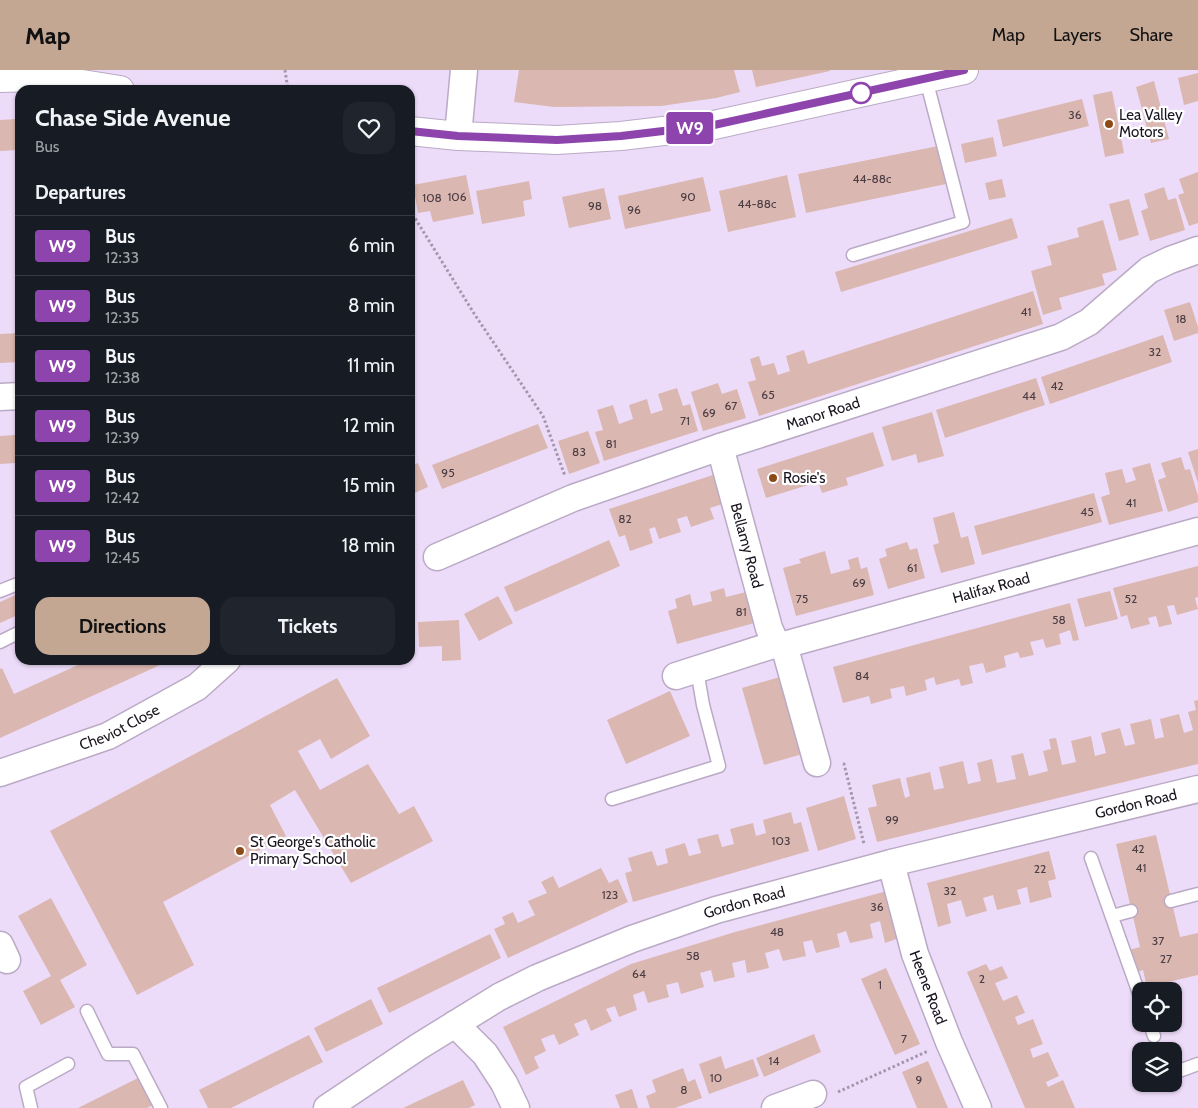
<!DOCTYPE html>
<html lang="en">
<head>
<meta charset="utf-8">
<style>
  :root { --surface:#171b24; --page:#20242c; --text:#f1f3f6; --muted:#9ea1a6; --line:#363941; --accent:#c4a792 }
  body { margin:0; font-family:Cabin,sans-serif; background:var(--page); color:var(--text); height:100vh; display:flex; flex-direction:column; font-size:19px; white-space:nowrap }
  * { box-sizing:border-box; margin:0 }
  p { font-size:16px; color:var(--muted) }
  .icon { flex:none; width:28px; height:28px; fill:none; stroke:currentColor; stroke-width:2; stroke-linecap:round; stroke-linejoin:round }
  .map { position:relative; flex:1; overflow:hidden }
  .details { position:absolute; left:15px; top:15px; width:400px; height:580px; display:flex; flex-direction:column; background:var(--surface); border-radius:15px; box-shadow:0 1px 4px #0004 }
  .details>* { flex:none }
  .badge { padding:0 10px; border-radius:4px; font-size:18px; line-height:32px }
  .tools { position:absolute; left:1132px; top:912px; display:grid; gap:10px }
  .tools a { display:grid; place-items:center; width:50px; height:50px; border-radius:10px; background:var(--surface); box-shadow:0 1px 4px #0004; font-size:25px }
  .map>.badge { position:absolute; translate:-50% -50%; box-shadow:0 0 0 2px #fff }
  h2 { padding:0 20px; font-size:19px; line-height:45px }
  .round { display:grid; place-items:center; flex:none; width:52px; height:52px; border-radius:15px; background:var(--page) }
  .summary { display:flex; align-items:center; justify-content:space-between; height:85px; padding:0 20px }
  h1 { font-size:24px; font-weight:700; line-height:38px }
  .button { display:flex; gap:10px; margin-top:auto; padding:10px 20px }
  .button a { flex:1; height:58px; border-radius:15px; background:var(--accent); color:#111; font-size:20px; font-weight:700; line-height:58px; text-align:center }
  .button a+a { background:var(--page); color:var(--text) }
  ul { padding:0; list-style:none }
  li { display:flex; align-items:center; gap:15px; height:60px; padding:0 20px; border-top:1px solid var(--line) }
  li div { flex:1 }
  li b { display:block; font-size:19px }
  li em { font-style:normal }
  li .badge { min-width:55px; font-weight:700; text-align:center }
  header { display:flex; align-items:center; gap:30px; box-sizing:border-box; height:70px; padding:0 25px; background:var(--accent); color:#111 }
  header strong { font-size:24px }
  nav { display:flex; gap:28px; margin-inline-start:auto; font-size:18px }
  .map>svg:first-child { display:block }
  .building { fill:#dbb7b1 }
  .lines { fill:none; stroke-linecap:round; stroke-linejoin:round }
  .service-casing { stroke:#baaac5; stroke-width:15 }
  .minor-casing { stroke:#baaac5; stroke-width:29 }
  .tertiary-casing { stroke:#baaac5; stroke-width:30 }
  .path { stroke:#a497ad; stroke-width:3; stroke-dasharray:2.5 2.5; stroke-linecap:butt }
  .service { stroke:#fff; stroke-width:12 }
  .minor { stroke:#fff; stroke-width:26 }
  .tertiary { stroke:#fff; stroke-width:28 }
  .line-casing { stroke:#fff; stroke-width:11 }
  .line { stroke:#8e44ad; stroke-width:8 }
  .stop-dot { fill:#fff; stroke:#8e44ad; stroke-width:2.5 }
  .poi-dot { fill:#8c4a18; stroke:#fff; stroke-width:2 }
  .labels { text-anchor:middle; stroke-width:4.5; stroke-linejoin:round; paint-order:stroke }
  .number-label { font-size:12px; fill:#4a3d43 }
  .poi-label { font-size:15px; fill:#1a141e; stroke:#fff; text-anchor:start }
  .street-label { font-size:15px; fill:#1a141e; stroke:#fff }
</style>
</head>
<body>
<header>
<strong>Map</strong>
<nav><a>Map</a><a>Layers</a><a>Share</a></nav>
</header>
<div class="map">
<svg width="1198" height="1038" viewBox="0 0 1198 1038">
  <rect width="100%" height="100%" fill="#eddcf9"/>
  <!-- building -->
  <path class="building" d="M519 0H734L740 22 716 28 661 36 554 37 514 32Z
    M752 0H830V1L756 17Z
    M1198 3V31L1184 35 1178 8Z
    M1154 11 1169 69 1151 73 1136 17Z
    M1112 21 1124 83 1105 87 1093 25Z
    M1082 29 1089 56 1003 77 997 50Z
    M17 49 19 80 0 81V50Z
    M993 67 997 86 965 93 961 74Z
    M938 76 946 114 806 143 798 104Z
    M1198 102V153L1189 156 1178 125 1184 123 1179 109Z
    M466 105 474 144 433 152 430 141 418 143 413 115Z
    M787 105 796 147 728 162 719 121Z
    M703 107 711 141 625 159 618 126Z
    M1002 109 1006 127 989 130 985 113Z
    M529 111 532 129 523 131 525 146 482 154 476 121Z
    M1164 117 1168 130 1176 128 1185 160 1150 171 1141 141 1148 138 1144 124Z
    M604 118 611 149 569 158 562 127Z
    M1129 129 1139 165 1119 171 1109 134Z
    M1012 148 1018 168 841 222 835 202Z
    M1103 150 1117 200 1102 204 1105 215 1059 228 1062 239 1043 245 1031 201 1052 195 1047 176 1079 167 1077 158Z
    M1033 221 1043 254 759 346 748 312 756 310 750 289 759 286 762 296 774 293 778 305 790 301 786 286 804 280 808 294Z
    M1190 232 1198 257V263L1174 271 1164 240Z
    M20 263V292L0 293V264Z
    M1163 265 1172 292 1050 334 1041 307Z
    M1036 308 1045 335 945 368 936 340Z
    M718 313 722 324 737 319 746 348 703 361 691 322Z
    M677 318 683 336 690 334 698 361 604 391 595 362 603 360 597 340 613 335 619 354 633 349 629 335 647 329 651 344 663 340 658 324Z
    M932 342 944 386 918 393 916 384 892 391 882 357Z
    M538 354 548 378 442 419 432 395Z
    M588 361 600 393 569 404 558 371Z
    M873 362 884 396 846 408 848 415 822 423 818 412 766 428 757 399Z
    M15 365 16 393 0 394V366Z
    M1198 379V413L1188 382Z
    M1181 387 1185 400 1190 399 1198 426V432L1168 442 1158 410 1166 407 1161 393Z
    M418 393 428 417 410 425V397Z
    M1150 393 1163 441 1109 455 1101 427 1110 424 1105 403 1122 399 1126 413 1136 410 1132 398Z
    M722 402 732 431 710 438 714 449 691 457 687 446 677 449 681 462 659 469 655 457 649 459 653 473 630 481 625 465 619 467 609 439Z
    M1094 423 1102 452 982 485 974 456Z
    M954 442 961 468 968 466 975 494 941 503 933 475 939 473 933 448Z
    M609 470 620 496 515 542 504 517Z
    M907 472 910 480 917 478 925 508 888 519 879 489 887 486 885 479Z
    M825 481 831 504 850 499 848 490 858 487 861 499 867 497 874 525 796 546 783 498 801 493 799 489Z
    M1198 496V527L1195 528 1198 539 1177 545 1174 535 1167 536 1172 554 1159 557 1156 546 1148 548 1150 554 1131 559 1127 545 1121 547 1113 518Z
    M724 518 726 527 754 520 762 551 677 574 668 541 677 538 675 529 690 524 693 536 712 531 710 522Z
    M1110 521 1118 549 1085 557 1077 529Z
    M20 523V544L0 553V532Z
    M498 526 513 553 479 571 464 544Z
    M1070 533 1079 570 1073 571 1070 560 1059 564 1061 574 1046 578 1043 569 1030 572 1034 585 1020 588 1018 582 1004 586 1006 597 986 603 983 593 969 596 973 613 961 616 959 609 936 615 934 607 925 610 927 620 906 626 904 616 890 619 892 628 871 634 869 626 843 633 833 597Z
    M459 550 461 590 442 591V576L419 577 418 552Z
    M89 590H171L0 668V599L2 598 14 624Z
    M783 606 806 683 764 695 742 618Z
    M337 608 370 666 331 689 320 669 298 681 320 720 368 694 399 744 414 736 433 771 351 813 295 720 270 735 286 766 163 832 194 895 137 925 50 761Z
    M670 621 690 666 626 694 607 650Z
    M1198 630V694L877 772 868 738 877 736 872 715 900 708 905 728 910 726 906 708 930 702 934 720 944 718 939 697 963 691 968 714 981 711 977 693 992 689 997 713 1016 709 1011 686 1023 683 1029 706 1048 701 1043 681 1051 679 1049 669 1056 668 1062 695 1076 692 1071 671 1091 666 1095 686 1106 683 1101 663 1120 658 1125 676 1135 674 1130 654 1151 649 1155 669 1164 667 1160 649 1179 644 1184 663 1193 660 1188 642 1196 640 1194 631Z
    M844 726 856 769 818 781 806 738Z
    M791 742 794 754 801 752 809 781 633 832 625 803 632 801 628 788 652 781 657 796 668 793 665 779 685 773 689 786 701 783 697 769 718 764 722 777 734 774 730 759 753 753 756 766 766 763 763 750Z
    M1156 765 1180 867 1198 863V905L1147 917 1143 900 1134 903 1129 880 1140 877 1116 774Z
    M1049 781 1056 809 1048 811 1052 827 1030 833 1027 817 1017 820 1021 834 997 840 993 825 983 828 987 841 966 847 961 830 947 834 951 853 938 857 927 813Z
    M601 798 609 813 618 809 628 832 508 888 494 859 505 854 502 847 513 842 518 853 535 845 528 831 547 823 541 812 553 806 559 818Z
    M887 821 899 868 885 873 880 851 870 854 873 868 850 873 846 861 837 864 840 877 816 883 812 870 803 872 806 886 783 891 779 879 765 883 769 898 747 903 745 890 732 893 735 907 714 912 711 900 700 903 704 917 681 924 678 912 666 915 669 927 648 933 644 921 633 925 637 940 619 947 615 936 606 939 612 951 591 961 586 949 574 954 579 965 559 975 554 964 541 969 546 981 534 987 539 998 526 1005 503 957 631 894 735 862Z
    M51 828 87 895 60 910 75 937 41 955 23 921 51 906 18 846Z
    M490 864 501 888 389 943 377 918Z
    M986 894 990 901 1002 896 1008 908 995 913 1003 931 1017 925 1025 943 1015 947 1018 955 1033 949 1043 974 1030 979 1033 988 1048 982 1059 1006 1046 1012 1048 1017 1063 1010 1075 1038H1025L967 902Z
    M886 898 920 974 895 985 861 909Z
    M371 929 383 954 326 982 314 958Z
    M814 964 821 982 764 1007 756 988Z
    M309 965 323 992 231 1038H208L199 1020Z
    M721 986 725 999 753 989 759 1006 709 1024 699 994Z
    M928 991 948 1038H917L902 1002Z
    M683 998 688 1012 695 1009 702 1028 675 1038H650L646 1026 656 1022 652 1010Z
    M142 1006 156 1033 147 1038H78Z
    M463 1010 475 1035 469 1038H403Z
    M632 1019 638 1038H620L615 1025Z"/>
  <g class="lines">
    <defs>
      <path id="service" d="M853 185 963 152 926 9
        M0 521 20 513
        M0 572 20 562
        M612 729 719 696 703 635 697 600
        M1091 788 1141 929
        M1171 831 1198 824
        M1112 846 1131 841
        M87 941 108 984H133L161 1038
        M1150 954 1154 966
        M1179 1001 1198 994
        M31 1038 26 1017 68 994"/>
      <g id="minor">
        <path d="M458 66 464 0"/>
        <path d="M0 327 20 326"/>
        <path id="s1" d="M720 377 769 558 776 574"/>
        <path id="s2" d="M437 487 573 428 720 377 1061 267 1089 252 1149 200 1170 190 1198 180"/>
        <path d="M784 575 817 693"/>
        <path id="s3" d="M676 606 776 574 784 575 1198 461"/>
        <path id="s4" d="M0 703 108 666 197 617 227 590"/>
        <path id="s5" d="M891 793 915 884 949 972 978 1038"/>
        <path d="M0 875 7 890"/>
        <path d="M455 954 485 984 504 1013 516 1038"/>
        <path id="s6" d="M327 1038 418 977 499 927 537 908 632 869 716 840 891 793 1198 719"/>
        <path d="M775 1038 813 1024"/>
      </g>
      <path id="tertiary" d="M0 8 37 7 120 20
        M410 61 458 66 557 70 621 66 714 55 964 0"/>
    </defs>
    <!-- service casing -->
    <use href="#service" class="service-casing"/>
    <!-- minor casing -->
    <use href="#minor" class="minor-casing"/>
    <!-- tertiary casing -->
    <use href="#tertiary" class="tertiary-casing"/>
    <!-- path -->
    <path class="path" d="M285 0 288 20
      M410 140 475 245 543 346 565 406
      M843 694H844L864 774
      M838 1022 928 981"/>
    <!-- service -->
    <use href="#service" class="service"/>
    <!-- minor -->
    <use href="#minor" class="minor"/>
    <!-- tertiary -->
    <use href="#tertiary" class="tertiary"/>
  </g>
  <g class="lines">
    <defs>
      <path id="line" d="M410 61 458 66 557 70 621 66 714 55 964 0"/>
    </defs>
    <!-- line casing -->
    <use href="#line" class="line-casing"/>
    <!-- line -->
    <use href="#line" class="line"/>
  </g>
  <!-- markers -->
  <circle class="stop-dot" cx="861" cy="23" r="10"/>
  <g class="poi-dot">
    <circle cx="1109" cy="54" r="5"/>
    <circle cx="773" cy="408" r="5"/>
    <circle cx="240" cy="781" r="5"/>
  </g>
  <g class="labels">
    <!-- number labels -->
    <g class="number-label">
      <text x="1075" y="49">36</text>
      <text x="872" y="113">44-88c</text>
      <text x="457" y="131">106</text>
      <text x="688" y="131">90</text>
      <text x="432" y="132">108</text>
      <text x="757" y="138">44-88c</text>
      <text x="595" y="140">98</text>
      <text x="634" y="144">96</text>
      <text x="1026" y="246">41</text>
      <text x="1181" y="253">18</text>
      <text x="1155" y="286">32</text>
      <text x="1057" y="320">42</text>
      <text x="768" y="329">65</text>
      <text x="1029" y="330">44</text>
      <text x="731" y="340">67</text>
      <text x="709" y="347">69</text>
      <text x="685" y="355">71</text>
      <text x="611" y="378">81</text>
      <text x="579" y="386">83</text>
      <text x="448" y="407">95</text>
      <text x="1131" y="437">41</text>
      <text x="1087" y="446">45</text>
      <text x="625" y="453">82</text>
      <text x="912" y="502">61</text>
      <text x="859" y="517">69</text>
      <text x="802" y="533">75</text>
      <text x="1131" y="533">52</text>
      <text x="741" y="546">81</text>
      <text x="1059" y="554">58</text>
      <text x="862" y="610">84</text>
      <text x="892" y="754">99</text>
      <text x="781" y="775">103</text>
      <text x="1138" y="783">42</text>
      <text x="1141" y="802">41</text>
      <text x="1040" y="803">22</text>
      <text x="950" y="825">32</text>
      <text x="610" y="829">123</text>
      <text x="877" y="841">36</text>
      <text x="777" y="866">48</text>
      <text x="1158" y="875">37</text>
      <text x="693" y="890">58</text>
      <text x="1166" y="893">27</text>
      <text x="639" y="908">64</text>
      <text x="982" y="913">2</text>
      <text x="880" y="919">1</text>
      <text x="904" y="973">7</text>
      <text x="774" y="995">14</text>
      <text x="716" y="1012">10</text>
      <text x="919" y="1014">9</text>
      <text x="684" y="1024">8</text>
    </g>
    <!-- poi labels -->
    <g class="poi-label">
      <text x="1119" y="50">Lea Valley<tspan x="1119" dy="17">Motors</tspan></text>
      <text x="783" y="413">Rosie's</text>
      <text x="250" y="777">St George's Catholic<tspan x="250" dy="17">Primary School</tspan></text>
    </g>
    <!-- street labels -->
    <g class="street-label">
      <text dy="5" stroke="none"><textPath href="#s2" startOffset="412">Manor Road</textPath></text>
      <text dy="5" stroke="none"><textPath href="#s1" startOffset="102">Bellamy Road</textPath></text>
      <text dy="5" stroke="none"><textPath href="#s3" startOffset="328">Halifax Road</textPath></text>
      <text dy="5" stroke="none"><textPath href="#s4" startOffset="128">Cheviot Close</textPath></text>
      <text dy="5" stroke="none"><textPath href="#s6" startOffset="872">Gordon Road</textPath></text>
      <text dy="5" stroke="none"><textPath href="#s6" startOffset="468">Gordon Road</textPath></text>
      <text dy="5" stroke="none"><textPath href="#s5" startOffset="130">Heene Road</textPath></text>
    </g>
  </g>
</svg>
<div class="tools">
<a><svg class="icon" aria-label="locate" viewBox="0 0 24 24"><circle cx="12" cy="12" r="6"/><path d="M12 2v4M12 18v4M2 12h4M18 12h4"/></svg></a>
<a><svg class="icon" aria-label="layers" viewBox="0 0 24 24"><path d="M12 4l9 5-9 5-9-5zM3 14l9 5 9-5"/></svg></a>
</div>
<b class="badge" style="left:690px;top:58px;background:#8e44ad;color:#fff">W9</b>
<section class="details">
<div class="summary"><div><h1>Chase Side Avenue</h1><p>Bus</p></div><a class="round"><svg class="icon" aria-label="heart" viewBox="0 0 24 24"><path d="M12 20l-8-8c-3-5 5-10 8-4 3-6 11-1 8 4z"/></svg></a></div>
<h2>Departures</h2>
<ul>
<li><span class="badge" style="background:#8e44ad;color:#fff">W9</span><div><b>Bus</b><p>12:33</p></div><em>6 min</em></li>
<li><span class="badge" style="background:#8e44ad;color:#fff">W9</span><div><b>Bus</b><p>12:35</p></div><em>8 min</em></li>
<li><span class="badge" style="background:#8e44ad;color:#fff">W9</span><div><b>Bus</b><p>12:38</p></div><em>11 min</em></li>
<li><span class="badge" style="background:#8e44ad;color:#fff">W9</span><div><b>Bus</b><p>12:39</p></div><em>12 min</em></li>
<li><span class="badge" style="background:#8e44ad;color:#fff">W9</span><div><b>Bus</b><p>12:42</p></div><em>15 min</em></li>
<li><span class="badge" style="background:#8e44ad;color:#fff">W9</span><div><b>Bus</b><p>12:45</p></div><em>18 min</em></li>
</ul>
<div class="button"><a>Directions</a><a>Tickets</a></div>
</section>
</div>
</body>
</html>
